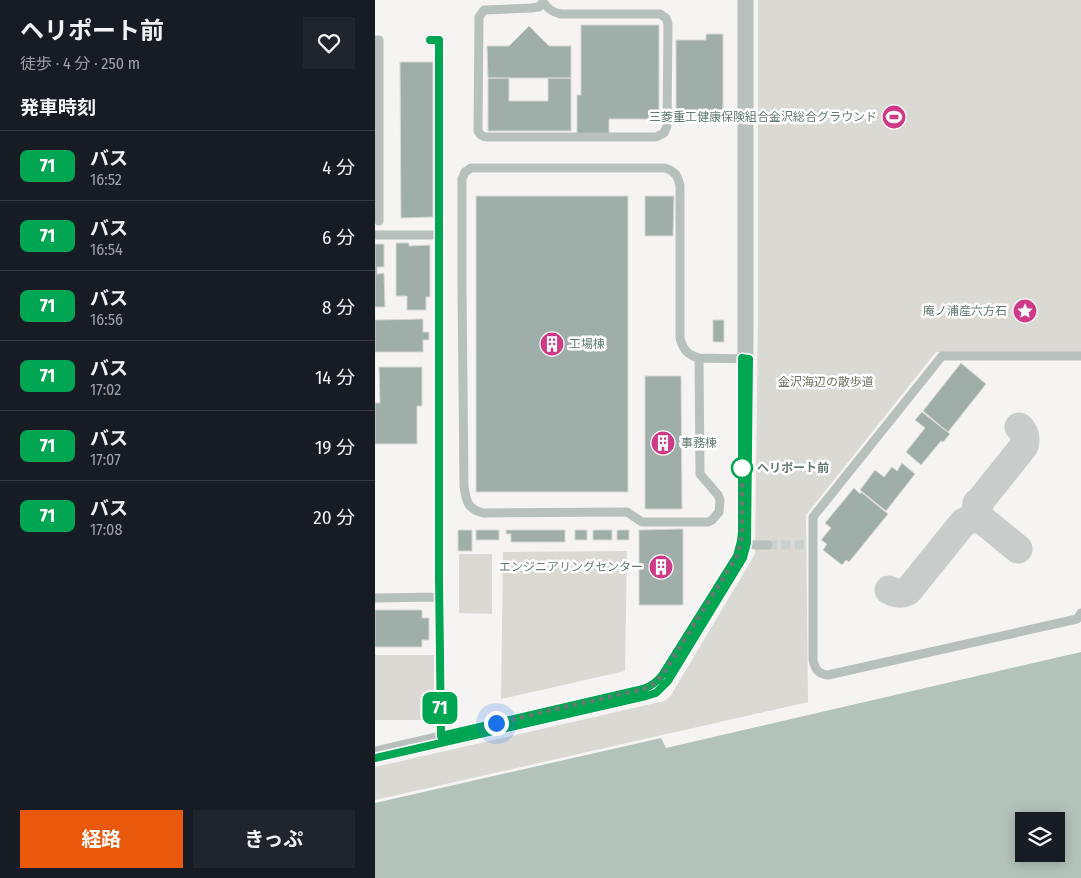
<!DOCTYPE html>
<html lang="ja">
<head>
<meta charset="utf-8">
<style>
  :root { --surface:#171b24; --page:#20242c; --text:#f1f3f6; --muted:#9ea1a6; --line:#363941; --accent:#ea580c }
  body { margin:0; font-family:"Fira Sans Condensed","Noto Sans JP",sans-serif; background:var(--page); color:var(--text); height:100vh; display:flex; flex-direction:column; font-size:19px; white-space:nowrap }
  * { box-sizing:border-box; margin:0 }
  p { font-size:16px; color:var(--muted) }
  .icon { flex:none; width:28px; height:28px; fill:none; stroke:currentColor; stroke-width:2; stroke-linecap:round; stroke-linejoin:round }
  .map { position:relative; flex:1; overflow:hidden }
  .side { display:flex; flex-direction:column; background:var(--surface); width:375px }
  .side>* { flex:none }
  .badge { padding:0 10px; border-radius:8px; font-size:18px; line-height:32px }
  .tools { position:absolute; left:640px; top:812px; display:grid; gap:10px }
  .tools a { display:grid; place-items:center; width:50px; height:50px; border-radius:0px; background:var(--surface); box-shadow:0 2px 12px #0003; font-size:25px }
  .you { position:absolute; width:25px; height:25px; margin:-12px; border:4px solid #fff; border-radius:50%; background:#1a73e8; box-shadow:0 0 0 8px #1a73e833 }
  .map>.badge { position:absolute; translate:-50% -50%; box-shadow:0 0 0 2px #fff }
  h2 { padding:0 20px; font-size:19px; line-height:45px }
  .round { display:grid; place-items:center; flex:none; width:52px; height:52px; border-radius:0px; background:var(--page) }
  .summary { display:flex; align-items:center; justify-content:space-between; height:85px; padding:0 20px }
  h1 { font-size:24px; font-weight:700; line-height:38px }
  .action { display:flex; gap:10px; margin-top:auto; padding:10px 20px }
  .action a { flex:1; height:58px; border-radius:0px; background:var(--accent); color:#fff; font-size:20px; font-weight:700; line-height:58px; text-align:center }
  .action a+a { background:var(--page); color:var(--text) }
  ul { padding:0; list-style:none }
  li { display:flex; align-items:center; gap:15px; height:70px; padding:0 20px; border-top:1px solid var(--line) }
  li div { flex:1 }
  li b { display:block; font-size:19px }
  li em { font-style:normal }
  li .badge { min-width:55px; font-weight:700; text-align:center }
  main { display:flex; flex:1; min-height:0 }
  .map>svg:first-child { display:block }
  .green { fill:#dad9d3 }
  .water { fill:#b3c2bb; fill-rule:evenodd }
  .lines { fill:none; stroke-linecap:round; stroke-linejoin:round }
  .taxiway { stroke:#c8ccca; stroke-width:29 }
  .building { fill:#a0aea9; stroke:#d7d6d5 }
  .minor-tunnel { stroke:#cad0cd; stroke-width:9; stroke-dasharray:9 4.5; stroke-linecap:butt }
  .minor { stroke:#b8c0be; stroke-width:9 }
  .line-casing { stroke:#fff; stroke-width:11 }
  .line { stroke:#00a651; stroke-width:8 }
  .walk { stroke:#647b74; stroke-width:5; stroke-dasharray:0 9 }
  .stop-dot { fill:#fff; stroke:#00a651; stroke-width:2.5 }
  .labels { text-anchor:middle; stroke-width:5; stroke-linejoin:round; paint-order:stroke }
  .poi-label { font-size:12px; fill:#647b74; stroke:#fff; text-anchor:end }
  .park-label { font-size:12px; fill:#737362; stroke:#fff }
  .stop-label { font-size:12px; font-weight:bold; fill:#647b74; stroke:#fff; text-anchor:start }
</style>
</head>
<body>
<main>
<section class="side">
<div class="summary"><div><h1>ヘリポート前</h1><p>徒歩 · 4 分 · 250 m</p></div><a class="round"><svg class="icon" aria-label="heart" viewBox="0 0 24 24"><path d="M12 20l-8-8c-3-5 5-10 8-4 3-6 11-1 8 4z"/></svg></a></div>
<h2>発車時刻</h2>
<ul>
<li><span class="badge" style="background:#00a651;color:#fff">71</span><div><b>バス</b><p>16:52</p></div><em>4 分</em></li>
<li><span class="badge" style="background:#00a651;color:#fff">71</span><div><b>バス</b><p>16:54</p></div><em>6 分</em></li>
<li><span class="badge" style="background:#00a651;color:#fff">71</span><div><b>バス</b><p>16:56</p></div><em>8 分</em></li>
<li><span class="badge" style="background:#00a651;color:#fff">71</span><div><b>バス</b><p>17:02</p></div><em>14 分</em></li>
<li><span class="badge" style="background:#00a651;color:#fff">71</span><div><b>バス</b><p>17:07</p></div><em>19 分</em></li>
<li><span class="badge" style="background:#00a651;color:#fff">71</span><div><b>バス</b><p>17:08</p></div><em>20 分</em></li>
</ul>
<div class="action"><a>経路</a><a>きっぷ</a></div>
</section>
<div class="map">
<svg width="706" height="878" viewBox="0 0 706 878">
  <rect width="100%" height="100%" fill="#f6f4f3"/>
  <!-- green -->
  <path class="green" d="M383 0H706V354L561 352 431 515 433 702 0 800V767L285 702 291 700 296 695 380 554 383 314Z
    M252 551 250 671 126 699 128 552Z
    M84 554H117V614L84 613Z
    M0 655H59V720H0Z"/>
  <!-- water -->
  <path class="water" d="M706 652V878H0V803L286 738 291 748ZM649 821H681V854H649Z"/>
  <g class="lines">
    <!-- taxiway -->
    <path class="taxiway" d="M602 503 601 510 604 517 643 549
      M606 520 603 509 605 501 649 446C651 439 650 432 644 427
      M514 590C521 594 527 594 533 591L588 523C594 518 599 518 606 520"/>
  </g>
  <!-- building -->
  <path class="building" d="M206 25H284V119H234V134H202V95H206Z
    M154 26 174 46H196V78H113L112 46H134Z
    M331 34H348V116H301V40H331Z
    M25 62H58V217L26 218Z
    M113 78H134V101H173V78H196V131H113Z
    M101 196H253V492H101Z
    M270 196H299L298 236H270Z
    M21 243H34V246L55 245V297H51V310H32V296H21Z
    M0 244H9V267H2V274L9 273 10 307H0Z
    M48 319V332H54V340H48V352H0V320Z
    M338 320H349V342H338Z
    M586 363 611 384 573 432 548 411Z
    M4 367H47V406H42V444H0V403H5Z
    M270 376H306L307 509H270Z
    M547 412 575 434 568 442 566 441 546 465 531 452 550 428 540 420Z
    M527 463 540 474 511 511 485 490 500 470 509 477 517 467 522 471Z
    M479 488 485 494 486 492 513 514 474 562 471 560 467 565 448 550 452 544 446 540 456 528 450 523Z
    M308 529V605H264V530Z
    M83 530H97V551H83Z
    M101 530H124V540H101Z
    M131 530H190V542H136V534H131Z
    M200 530H212V540H200Z
    M218 530H237V540H218Z
    M242 530H254V540H242Z
    M0 610H47V618H54V640H47V647H0Z"/>
  <g class="lines">
    <!-- minor-tunnel -->
    <path class="minor-tunnel" d="M393 545H429"/>
    <!-- minor -->
    <path class="minor" d="M168 0V2C173 9 177 12 186 14H285L291 18 293 24 292 126 289 133 281 137H112C108 137 105 135 103 131L104 17 109 10 156 8 164 7 168 2
      M0 40H4V221
      M55 40H64V235
      M0 235H64V597L65 730 67 741
      M706 356H567L438 517V660C440 669 443 674 453 675L702 619 706 613
      M324 358C313 355 308 350 305 338V186C303 176 300 171 290 168H96L90 172 87 179V288L89 486C91 500 92 509 108 513L252 512 267 522H333L337 520 344 512 345 500 343 495 325 474 324 358 374 359
      M367 541 379 545H393
      M0 598 64 597
      M0 751 269 689C277 686 283 681 289 674L362 556 366 541 367 531V0
      M0 758 271 696 281 693 293 681 367 558 372 543 373 532 374 327V0"/>
  </g>
  <g class="lines">
    <defs>
      <path id="line" d="M0 758 271 696 281 693 293 681 368 558 372 543 374 359 367 358V531L366 541 362 556 288 674C283 681 277 686 268 689L66 736 64 578V40H55"/>
    </defs>
    <!-- line casing -->
    <use href="#line" class="line-casing"/>
    <!-- line -->
    <use href="#line" class="line"/>
    <!-- walk -->
    <path class="walk" d="M121 723 268 689C277 686 283 681 288 674L362 556 366 541 367 531V468"/>
  </g>
  <!-- icons -->
  <defs>
    <symbol id="stadium-disc" viewBox="-11 -11 22 22"><circle r="9.5" fill="#cf3a88" stroke="#fff"/><path d="M0-5a6.5 5 0 1 0 0 10a6.5 5 0 1 0 0-10ZM-3.5-1.8h7v3.6h-7Z" fill="#fff"/></symbol>
    <symbol id="sight-disc" viewBox="-11 -11 22 22"><circle r="9.5" fill="#cf3a88" stroke="#fff"/><path d="M0-6L1.8-2.2L6-1.7L2.9 1.2L3.7 5.4L0 3.3L-3.7 5.4L-2.9 1.2L-6-1.7L-1.8-2.2Z" fill="#fff"/></symbol>
    <symbol id="building-disc" viewBox="-11 -11 22 22"><circle r="9.5" fill="#cf3a88" stroke="#fff"/><path d="M-4-6H4V6H1V3H-1V6H-4ZM-2.5-4.3h1.7v1.8h-1.7ZM.8-4.3h1.7v1.8H.8ZM-2.5-1h1.7V.8h-1.7ZM.8-1h1.7V.8H.8Z" fill="#fff"/></symbol>
  </defs>
  <g fill-rule="evenodd">
    <use href="#stadium-disc" x="505" y="103" width="28" height="28"/>
    <use href="#sight-disc" x="636" y="297" width="28" height="28"/>
    <use href="#building-disc" x="163" y="330" width="28" height="28"/>
    <use href="#building-disc" x="274" y="429" width="28" height="28"/>
    <use href="#building-disc" x="272" y="553" width="28" height="28"/>
  </g>
  <!-- markers -->
  <circle class="stop-dot" cx="367" cy="468" r="10"/>
  <g class="labels">
    <!-- poi labels -->
    <g class="poi-label">
      <text x="502" y="121">三菱重工健康保険組合金沢総合グラウンド</text>
      <text x="632" y="315">庵ノ浦産六方石</text>
      <text x="194" y="348" text-anchor="start">工場棟</text>
      <text x="306" y="447" text-anchor="start">事務棟</text>
      <text x="268" y="571">エンジニアリングセンター</text>
    </g>
    <!-- park labels -->
    <g class="park-label">
      <text x="451" y="386">金沢海辺の散歩道</text>
    </g>
    <!-- stop labels -->
    <g class="stop-label">
      <text x="382" y="472">ヘリポート前</text>
    </g>
  </g>
</svg>
<div class="tools">
<a><svg class="icon" aria-label="layers" viewBox="0 0 24 24"><path d="M12 4l9 5-9 5-9-5zM3 14l9 5 9-5"/></svg></a>
</div>
<div class="you" style="left:121px;top:723px"></div>
<b class="badge" style="left:65px;top:708px;background:#00a651;color:#fff">71</b>
</div>
</main>
</body>
</html>
